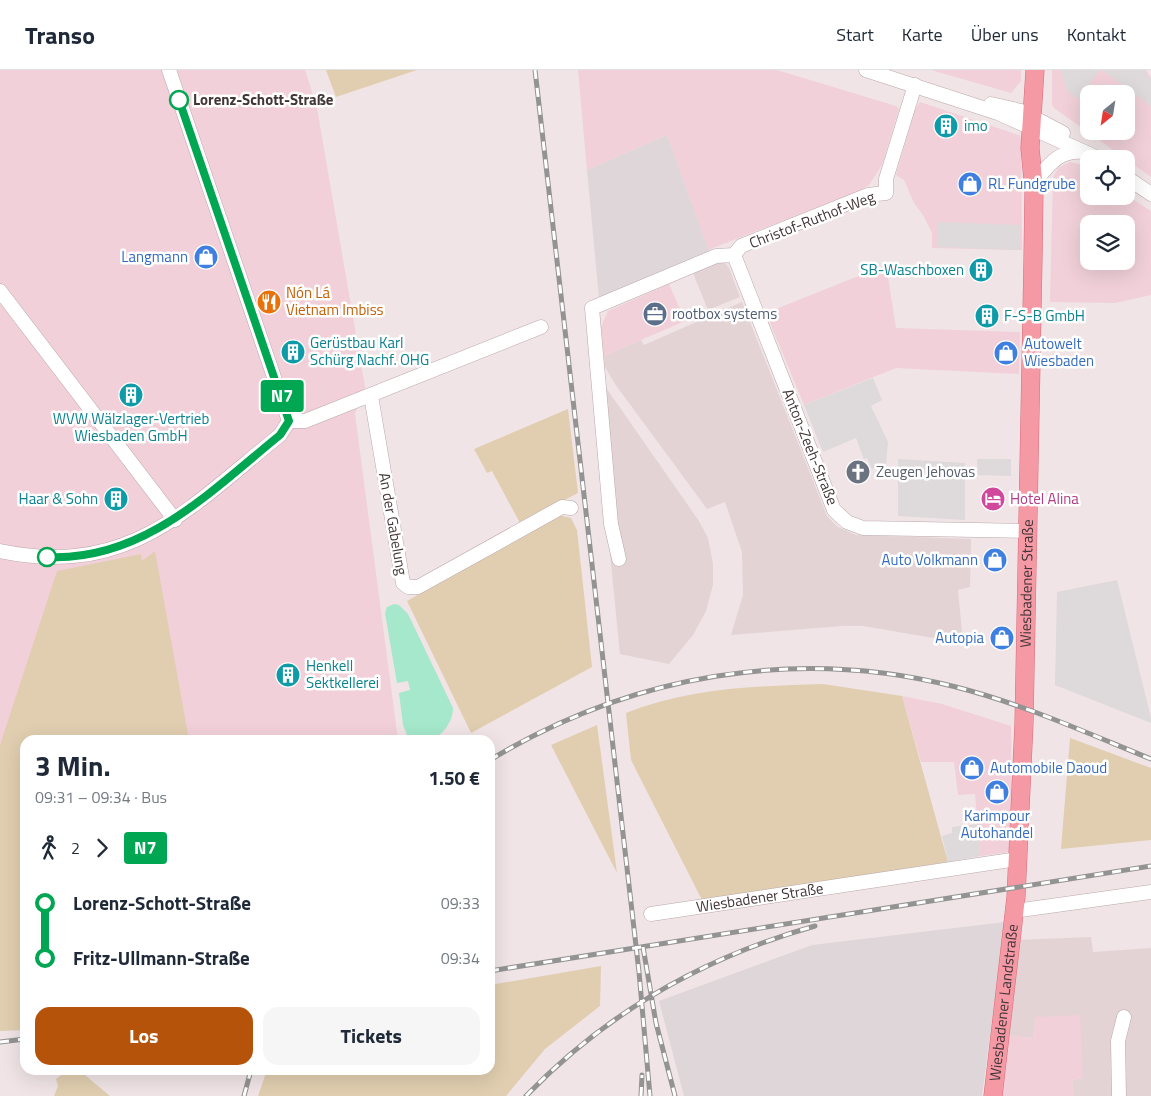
<!DOCTYPE html>
<html lang="de">
<head>
<meta charset="utf-8">
<style>
  :root { --surface:#fff; --page:#f6f6f7; --text:#1f2937; --muted:#747a83; --line:#e0e1e3; --accent:#b45309 }
  body { margin:0; font-family:"Titillium Web",sans-serif; background:var(--page); color:var(--text); height:100vh; display:flex; flex-direction:column; font-size:19px; white-space:nowrap }
  * { box-sizing:border-box; margin:0 }
  p { font-size:16px; color:var(--muted) }
  .icon { flex:none; width:28px; height:28px; fill:none; stroke:currentColor; stroke-width:2; stroke-linecap:round; stroke-linejoin:round }
  .map { position:relative; flex:1; overflow:hidden }
  .panel { position:absolute; left:20px; top:665px; width:475px; height:340px; display:flex; flex-direction:column; background:var(--surface); border-radius:15px; box-shadow:0 5px 20px #0002 }
  .panel>* { flex:none }
  .badge { padding:0 10px; border-radius:4px; font-size:18px; line-height:32px }
  .needle { width:32px; rotate:210deg }
  .controls { position:absolute; left:1080px; top:15px; display:grid; gap:10px }
  .controls a { display:grid; place-items:center; width:55px; height:55px; border-radius:10px; background:var(--surface); box-shadow:0 5px 20px #0002; font-size:25px }
  .map>.badge { position:absolute; translate:-50% -50%; box-shadow:0 0 0 2px #fff }
  .legs { display:flex; align-items:center; gap:8px; height:55px; padding:0 15px; font-size:16px }
  .legs p { margin-inline-start:auto }
  .head { display:flex; align-items:center; justify-content:space-between; height:85px; padding:0 15px }
  h1 { font-size:28px; font-weight:700; line-height:38px }
  .primary-button { display:flex; gap:10px; margin-top:auto; padding:10px 15px }
  .primary-button a { flex:1; height:58px; border-radius:15px; background:var(--accent); color:#fff; font-size:20px; font-weight:700; line-height:58px; text-align:center }
  .primary-button a+a { background:var(--page); color:var(--text) }
  ul { padding:0 15px; list-style:none }
  li { display:flex; align-items:center; gap:18px; height:55px; font-size:19px }
  li i { display:grid; place-items:center; width:8px; height:100%; margin:0 6px; background:currentColor }
  li i::after { content:''; width:12px; height:12px; margin:-6px; border:4px solid; border-radius:50%; background:var(--surface) }
  li p { margin-inline-start:auto }
  li:first-child i { background:linear-gradient(#0000 50%,currentColor 0) }
  li:last-child i { background:linear-gradient(currentColor 50%,#0000 0) }
  header { display:flex; align-items:center; gap:30px; box-sizing:border-box; height:70px; padding:0 25px; background:var(--surface); border-bottom:1px solid var(--line) }
  header strong { font-size:24px }
  nav { display:flex; gap:28px; margin-inline-start:auto; font-size:18px }
  .map>svg:first-child { display:block }
  .residential { fill:#e4d3d5 }
  .commercial { fill:#f1d0d9; fill-rule:evenodd }
  .industrial { fill:#dfd6d9 }
  .green { fill:#e1ceb0 }
  .parking { fill:#ded9da }
  .water { fill:#a5e8cb }
  .lines { fill:none; stroke-linecap:round; stroke-linejoin:round }
  .minor-casing { stroke:#bba8ab; stroke-width:15 }
  .major-casing { stroke:#d86b7a; stroke-width:19 }
  .minor { stroke:#fff; stroke-width:14 }
  .major { stroke:#f599a4; stroke-width:18 }
  .rail-casing { stroke:#939393; stroke-width:5 }
  .rail { stroke:#fff; stroke-width:3; stroke-dasharray:9; stroke-linecap:butt }
  .line-1-casing { stroke:#fff; stroke-width:11 }
  .line-1 { stroke:#00a651; stroke-width:8 }
  .stop-1-dot { fill:#fff; stroke:#00a651; stroke-width:2.5 }
  .labels { text-anchor:middle; stroke-width:5; stroke-linejoin:round; paint-order:stroke }
  .stop-label { font-size:15px; font-weight:bold; fill:#423538; stroke:#fff; text-anchor:start }
  .culture-label { font-size:15px; fill:#0d838f; stroke:#fff; text-anchor:start }
  .shop-label { font-size:15px; fill:#366cbe; stroke:#fff; text-anchor:start }
  .street-label { font-size:15px; fill:#423538; stroke:#fff }
  .food-label { font-size:15px; fill:#c56008; stroke:#fff; text-anchor:start }
  .service-label { font-size:15px; fill:#4e5e75; stroke:#fff; text-anchor:start }
  .worship-label { font-size:15px; fill:#5b616d; stroke:#fff; text-anchor:start }
  .hotel-label { font-size:15px; fill:#b23c85; stroke:#fff; text-anchor:start }
</style>
</head>
<body>
<header>
<strong>Transo</strong>
<nav><a>Start</a><a>Karte</a><a>Über uns</a><a>Kontakt</a></nav>
</header>
<div class="map">
<svg width="1151" height="1026" viewBox="0 0 1151 1026">
  <rect width="100%" height="100%" fill="#f0e4e6"/>
  <!-- residential -->
  <path class="residential" d="M719 192 725 193 729 198 740 227 708 240 693 203Z
    M742 232 827 446 838 457 856 465 971 469 970 517 958 520 963 573 863 556H842L731 565 743 525 742 482 725 432 707 439 615 314 605 297 604 286 641 270 644 275Z
    M602 312 699 451 708 468 713 494V515L706 541 693 565 669 594 620 584 593 313Z
    M1091 867 1093 882 1151 878V1026H1074L1072 1010 1083 1008 1053 948 1036 947 1033 968 1005 965 1015 870Z"/>
  <!-- commercial -->
  <path class="commercial" d="M0 0H305L317 38 365 317 355 344 398 670H25L0 896Z
    M578 0H777L896 36 899 39 882 95 869 115 859 121 708 180 667 65 587 100Z
    M931 0H1021V11L1011 23Z
    M1052 0H1146L1151 8V107L1054 38 1052 35ZM1089 24H1126V61H1089Z
    M920 32 1019 65 1021 68 1022 180 932 178V163L923 145 914 133 904 110 896 105 915 40Z
    M1070 92 1079 94 1089 101V126L1126 125 1151 141V225L1115 233 1050 232 1053 107 1059 97ZM1089 154H1126V191H1089Z
    M886 195 896 258 1020 262 1019 304 896 298 804 335 766 243Z
    M669 214 685 251 604 286 601 257 608 241Z
    M902 626 942 634 1011 656 1012 765 1010 782 980 786 975 724 958 725 954 692H921Z
    M1080 945 1083 1008 1072 1010 1074 1026H999L1005 965 1033 968 1036 947Z"/>
  <!-- industrial -->
  <path class="industrial" d="M667 65 709 182 599 228 587 100Z
    M1005 852 982 1026H684L659 931 812 875Z"/>
  <!-- green -->
  <path class="green" d="M326 0H417L336 27Z
    M568 339 578 423 520 453 492 401 487 403 474 379Z
    M558 445 571 448 577 460 592 597 471 663 407 531Z
    M155 481 189 670H25V960L0 961V675L57 501 141 484 142 491Z
    M823 614 902 626 948 792 703 832 631 690 626 643C689 618 756 616 823 614Z
    M597 655 617 803 551 675Z
    M1070 668 1151 698V770L1061 779Z
    M601 896 600 936 545 979 506 1026H258L267 1000H490V915Z
    M68 1000H79L110 1026H54L58 1016 56 1009Z"/>
  <!-- parking -->
  <path class="parking" d="M1061 0H1100L1078 29 1067 21Z
    M1102 0H1144L1146 5 1151 9V36Z
    M938 152 1020 155 1019 180 937 177Z
    M873 308 882 330 871 336 888 372 886 394 872 399 867 388 864 389 856 368 823 382 804 335Z
    M898 389 965 393V450L898 446Z
    M977 389H1011V406L978 405Z
    M1117 510 1151 648V653L1055 615 1057 522Z
    M977 754 980 786 948 792 942 766 952 763V757Z"/>
  <!-- water -->
  <path class="water" d="M394 534 399 535 408 544 453 638C453 651 443 666 430 670 424 671 415 670 409 670L403 655 399 623 410 620 408 611 397 613 385 543 387 537Z"/>
  <g class="lines">
    <defs>
      <g id="minor">
        <path d="M866 0 998 43 1098 88"/>
        <path d="M991 34 1021 41 1063 63"/>
        <path d="M1126 107 1151 124"/>
        <path d="M1037 109C1051 92 1060 80 1084 82"/>
        <path d="M734 185 834 440 847 452 863 458 1028 461"/>
        <path d="M0 221 175 450"/>
        <path d="M371 326 403 513 408 517H418L562 437 571 438"/>
        <path d="M289 351H305L541 257"/>
        <path d="M0 481C129 508 188 439 280 365L289 351 169 0"/>
        <path d="M619 489 611 454 592 238 716 186 734 185 741 176 868 125 886 123V109L915 15"/>
        <path d="M1014 841 1151 822"/>
        <path id="s1" d="M651 844 1018 789"/>
        <path d="M1119 1026 1118 971 1124 947"/>
      </g>
      <g id="major">
        <path id="s2" d="M993 1026 1016 827 1024 653 1033 189 1034 120 1030 78 1035 0"/>
      </g>
    </defs>
    <!-- minor casing -->
    <use href="#minor" class="minor-casing"/>
    <!-- major casing -->
    <use href="#major" class="major-casing"/>
    <!-- minor -->
    <use href="#minor" class="minor"/>
    <!-- major -->
    <use href="#major" class="major"/>
    <defs>
      <path id="rail" d="M535 0 639 902 650 1026
        M490 690C630 605 796 576 956 617 1023 634 1087 663 1151 689
        M643 877 656 953 675 1026
        M490 901 1151 796
        M0 972 25 969
        M244 1026 251 1000
        M526 1026C606 943 704 887 815 856
        M641 1026 642 1005"/>
    </defs>
    <!-- rail casing -->
    <use href="#rail" class="rail-casing"/>
    <!-- rail -->
    <use href="#rail" class="rail"/>
  </g>
  <g class="lines">
    <defs>
      <path id="line-1" d="M47 487C143 492 211 421 280 365L289 351 179 30"/>
    </defs>
    <!-- line-1 casing -->
    <use href="#line-1" class="line-1-casing"/>
    <!-- line-1 -->
    <use href="#line-1" class="line-1"/>
  </g>
  <!-- icons -->
  <defs>
    <symbol id="building-disc" viewBox="-11 -11 22 22"><circle r="9.5" fill="#0f9aa8" stroke="#fff"/><path d="M-4-6H4V6H1V3H-1V6H-4ZM-2.5-4.3h1.7v1.8h-1.7ZM.8-4.3h1.7v1.8H.8ZM-2.5-1h1.7V.8h-1.7ZM.8-1h1.7V.8H.8Z" fill="#fff"/></symbol>
    <symbol id="shop-disc" viewBox="-11 -11 22 22"><circle r="9.5" fill="#3f7fe0" stroke="#fff"/><path d="M-5-2.5h2.3a2.7 3.5 0 0 1 5.4 0H5L5.5 6h-11ZM-1.5-2.5h3a1.5 2.3 0 0 0-3 0Z" fill="#fff"/></symbol>
    <symbol id="restaurant-disc" viewBox="-11 -11 22 22"><circle r="9.5" fill="#e8710a" stroke="#fff"/><path d="M-5-6h1v4h1v-4h1v4h1v-4h1v5L-1.5 .5V6h-2V.5L-5-1ZM5-6V6H3V1.5H1.5Q1.5-4 5-6Z" fill="#fff"/></symbol>
    <symbol id="office-disc" viewBox="-11 -11 22 22"><circle r="9.5" fill="#5c6f8a" stroke="#fff"/><path d="M-6-3h4V-5.5h4V-3h4V5H-6ZM-1-4.5V-3h2v-1.5ZM-6 0V1H6V0Z" fill="#fff"/></symbol>
    <symbol id="church-disc" viewBox="-11 -11 22 22"><circle r="9.5" fill="#6b7280" stroke="#fff"/><path d="M-1.2-6h2.4v3.5h3.3v2.4h-3.3V6h-2.4V-.1h-3.3v-2.4h3.3Z" fill="#fff"/></symbol>
    <symbol id="hotel-disc" viewBox="-11 -11 22 22"><circle r="9.5" fill="#d1479c" stroke="#fff"/><path d="M-6-4.5h1.5V1H6V5H4.5V3h-9V5H-6ZM-4 0a1.8 1.8 0 1 1 3.6 0ZM.5 0V-2.5h3Q6-2.5 6 0Z" fill="#fff"/></symbol>
  </defs>
  <g fill-rule="evenodd">
    <use href="#building-disc" x="932" y="42" width="28" height="28"/>
    <use href="#shop-disc" x="956" y="100" width="28" height="28"/>
    <use href="#shop-disc" x="192" y="173" width="28" height="28"/>
    <use href="#building-disc" x="967" y="186" width="28" height="28"/>
    <use href="#restaurant-disc" x="255" y="218" width="28" height="28"/>
    <use href="#office-disc" x="641" y="230" width="28" height="28"/>
    <use href="#building-disc" x="973" y="232" width="28" height="28"/>
    <use href="#building-disc" x="279" y="268" width="28" height="28"/>
    <use href="#shop-disc" x="992" y="269" width="28" height="28"/>
    <use href="#building-disc" x="117" y="311" width="28" height="28"/>
    <use href="#church-disc" x="844" y="388" width="28" height="28"/>
    <use href="#building-disc" x="102" y="415" width="28" height="28"/>
    <use href="#hotel-disc" x="979" y="415" width="28" height="28"/>
    <use href="#shop-disc" x="981" y="476" width="28" height="28"/>
    <use href="#shop-disc" x="988" y="554" width="28" height="28"/>
    <use href="#building-disc" x="274" y="591" width="28" height="28"/>
    <use href="#shop-disc" x="958" y="684" width="28" height="28"/>
    <use href="#shop-disc" x="983" y="708" width="28" height="28"/>
  </g>
  <!-- markers -->
  <g class="stop-1-dot">
    <circle cx="179" cy="30" r="9"/>
    <circle cx="47" cy="487" r="9"/>
  </g>
  <g class="labels">
    <!-- stop labels -->
    <g class="stop-label">
      <text x="193" y="35">Lorenz-Schott-Straße</text>
    </g>
    <!-- culture labels -->
    <g class="culture-label">
      <text x="964" y="61">imo</text>
      <text x="964" y="205" text-anchor="end">SB-Waschboxen</text>
      <text x="1004" y="251">F-S-B GmbH</text>
      <text x="310" y="278">Gerüstbau Karl<tspan x="310" dy="17">Schürg Nachf. OHG</tspan></text>
      <text x="131" y="354" text-anchor="middle">WVW Wälzlager-Vertrieb<tspan x="131" dy="17">Wiesbaden GmbH</tspan></text>
      <text x="98" y="434" text-anchor="end">Haar &amp; Sohn</text>
      <text x="306" y="601">Henkell<tspan x="306" dy="17">Sektkellerei</tspan></text>
    </g>
    <!-- shop labels -->
    <g class="shop-label">
      <text x="988" y="119">RL Fundgrube</text>
      <text x="188" y="192" text-anchor="end">Langmann</text>
      <text x="1024" y="279">Autowelt<tspan x="1024" dy="17">Wiesbaden</tspan></text>
      <text x="978" y="495" text-anchor="end">Auto Volkmann</text>
      <text x="984" y="573" text-anchor="end">Autopia</text>
      <text x="990" y="703">Automobile Daoud</text>
      <text x="997" y="751" text-anchor="middle">Karimpour<tspan x="997" dy="17">Autohandel</tspan></text>
    </g>
    <!-- street labels -->
    <g class="street-label">
      <text transform="translate(812 150) rotate(-21)" y="5">Christof-Ruthof-Weg</text>
      <text transform="translate(810 377) rotate(68)" y="5">Anton-Zeeh-Straße</text>
      <text transform="translate(393 454) rotate(80)" y="5">An der Gabelung</text>
      <text dy="5" stroke="none"><textPath href="#s2" startOffset="514">Wiesbadener Straße</textPath></text>
      <text dy="5" stroke="none"><textPath href="#s1" startOffset="110">Wiesbadener Straße</textPath></text>
      <text dy="5" stroke="none"><textPath href="#s2" startOffset="94">Wiesbadener Landstraße</textPath></text>
    </g>
    <!-- food labels -->
    <g class="food-label">
      <text x="286" y="228">Nón Lá<tspan x="286" dy="17">Vietnam Imbiss</tspan></text>
    </g>
    <!-- service labels -->
    <g class="service-label">
      <text x="672" y="249">rootbox systems</text>
    </g>
    <!-- worship labels -->
    <g class="worship-label">
      <text x="876" y="407">Zeugen Jehovas</text>
    </g>
    <!-- hotel labels -->
    <g class="hotel-label">
      <text x="1010" y="434">Hotel Alina</text>
    </g>
  </g>
</svg>
<div class="controls">
<a><svg class="needle" viewBox="-14 -14 28 28"><path d="M0-13l5 13h-10z" fill="#e53935"/><path d="M0 13l5-13h-10z" fill="#747a83"/></svg></a>
<a><svg class="icon" aria-label="locate" viewBox="0 0 24 24"><circle cx="12" cy="12" r="6"/><path d="M12 2v4M12 18v4M2 12h4M18 12h4"/></svg></a>
<a><svg class="icon" aria-label="layers" viewBox="0 0 24 24"><path d="M12 4l9 5-9 5-9-5zM3 14l9 5 9-5"/></svg></a>
</div>
<b class="badge" style="left:282px;top:326px;background:#00a651;color:#fff">N7</b>
<section class="panel">
<div class="head"><div><h1>3 Min.</h1><p>09:31 – 09:34 · Bus</p></div><b>1.50 €</b></div>
<div class="legs"><svg class="icon" aria-label="walk" viewBox="0 0 24 24"><circle cx="13" cy="4" r="2"/><path d="M13 8l-2 6 4 7M11 14l-3 7M7 12l3-4h3l4 4"/></svg>2<svg class="icon" aria-label="forward" viewBox="0 0 24 24"><path d="M9 5l7 7-7 7"/></svg><b class="badge" style="background:#00a651;color:#fff">N7</b></div>
<ul>
<li><i style="color:#00a651"></i><b>Lorenz-Schott-Straße</b><p>09:33</p></li>
<li><i style="color:#00a651"></i><b>Fritz-Ullmann-Straße</b><p>09:34</p></li>
</ul>
<div class="primary-button"><a>Los</a><a>Tickets</a></div>
</section>
</div>
</body>
</html>
